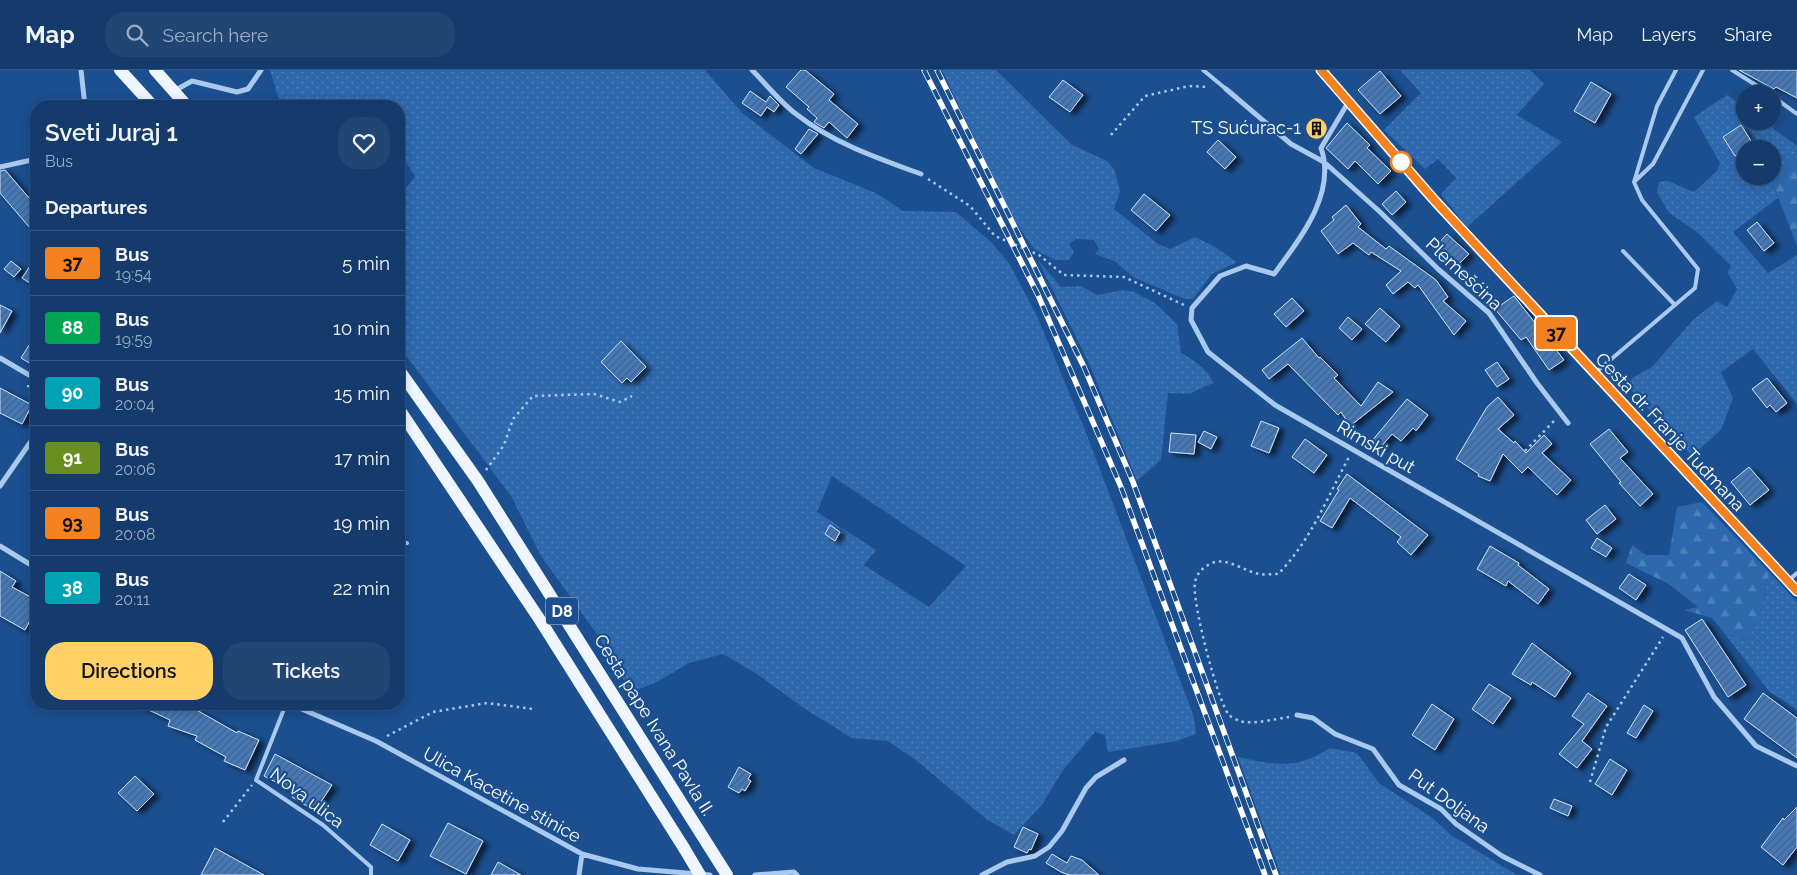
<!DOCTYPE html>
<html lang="en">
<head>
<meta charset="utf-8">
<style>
  :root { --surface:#143b6b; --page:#214673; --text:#f1f3f6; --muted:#9dadc1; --line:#33557e; --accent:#ffd166 }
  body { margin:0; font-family:Raleway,sans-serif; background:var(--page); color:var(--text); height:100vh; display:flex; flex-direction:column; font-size:19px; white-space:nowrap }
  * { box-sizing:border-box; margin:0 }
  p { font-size:16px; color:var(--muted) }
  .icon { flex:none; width:28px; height:28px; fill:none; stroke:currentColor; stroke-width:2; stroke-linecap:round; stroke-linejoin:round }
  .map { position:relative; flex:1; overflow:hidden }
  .panel { position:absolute; left:30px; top:30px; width:375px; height:610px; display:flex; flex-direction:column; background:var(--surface); border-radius:20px; box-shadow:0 2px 12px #0003,0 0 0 1px var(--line) }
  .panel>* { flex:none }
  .badge { padding:0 10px; border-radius:4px; font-size:18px; line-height:32px }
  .buttons { position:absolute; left:1736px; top:15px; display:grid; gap:10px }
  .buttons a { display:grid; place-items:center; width:45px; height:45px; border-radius:50%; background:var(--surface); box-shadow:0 2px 12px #0003,0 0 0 1px var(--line); font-size:25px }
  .map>.badge { position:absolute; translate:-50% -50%; box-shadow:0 0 0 2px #fff }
  h2 { padding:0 15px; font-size:19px; line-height:45px }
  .round { display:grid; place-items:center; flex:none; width:52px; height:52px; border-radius:20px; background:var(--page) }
  .summary { display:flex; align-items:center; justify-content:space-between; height:85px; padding:0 15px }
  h1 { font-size:24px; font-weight:600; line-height:38px }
  .button { display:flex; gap:10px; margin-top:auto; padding:10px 15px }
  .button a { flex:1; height:58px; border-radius:20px; background:var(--accent); color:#111; font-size:20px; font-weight:600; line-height:58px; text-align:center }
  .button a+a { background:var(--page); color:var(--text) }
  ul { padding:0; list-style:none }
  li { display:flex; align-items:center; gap:15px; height:65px; padding:0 15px; border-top:1px solid var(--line) }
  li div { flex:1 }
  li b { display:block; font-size:19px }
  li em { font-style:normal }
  li .badge { min-width:55px; font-weight:700; text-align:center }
  header { display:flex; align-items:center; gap:30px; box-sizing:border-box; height:70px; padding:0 25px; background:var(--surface); border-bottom:1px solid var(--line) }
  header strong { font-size:24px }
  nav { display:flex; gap:28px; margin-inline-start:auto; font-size:18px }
  .search { width:350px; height:45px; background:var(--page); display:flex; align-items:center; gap:12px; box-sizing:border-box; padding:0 18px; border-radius:20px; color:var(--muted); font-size:19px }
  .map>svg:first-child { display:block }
  .grass { fill:url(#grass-dots); fill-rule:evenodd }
  .forest { fill:url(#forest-firs) }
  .building { fill:url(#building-hatch); stroke:#cfe3fa; filter:url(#shadow) }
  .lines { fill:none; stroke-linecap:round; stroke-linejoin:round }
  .path { stroke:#a9c9ee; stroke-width:2.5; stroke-dasharray:2.5 4; stroke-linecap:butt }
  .lane { stroke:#a9c9ee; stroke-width:4 }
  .street { stroke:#a9c9ee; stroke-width:5 }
  .secondary { stroke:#d6e6fa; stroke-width:10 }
  .primary { stroke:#f0f6ff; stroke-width:12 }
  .rail-casing { stroke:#fff; stroke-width:5.5 }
  .rail { stroke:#1b4f8f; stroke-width:4; stroke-dasharray:11; stroke-linecap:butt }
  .primary-bridge { stroke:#f0f6ff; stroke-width:12 }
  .line-casing { stroke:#fff; stroke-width:11 }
  .line { stroke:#f58220; stroke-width:8 }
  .stop-dot { fill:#fff; stroke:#f58220; stroke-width:2.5 }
  .labels { text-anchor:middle; stroke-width:4.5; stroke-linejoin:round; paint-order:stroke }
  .shield { fill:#1b4f8f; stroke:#bbcadd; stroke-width:1 }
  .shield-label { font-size:16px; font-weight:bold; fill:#fff }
  .poi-label { font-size:18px; fill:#fff; stroke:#1b4f8f; text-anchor:end }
  .street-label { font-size:18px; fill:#fff; stroke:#1b4f8f }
</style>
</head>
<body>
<header>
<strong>Map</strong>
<div class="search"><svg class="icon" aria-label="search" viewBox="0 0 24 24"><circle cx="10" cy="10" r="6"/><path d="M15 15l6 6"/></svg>Search here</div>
<nav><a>Map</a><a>Layers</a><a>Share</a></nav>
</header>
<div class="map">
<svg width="1797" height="805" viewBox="0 0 1797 805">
  <defs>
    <pattern id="grass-dots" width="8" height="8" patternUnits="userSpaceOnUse" patternTransform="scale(1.25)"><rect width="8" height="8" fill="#2e69ad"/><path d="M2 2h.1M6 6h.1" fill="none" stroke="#4d80b9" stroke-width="1.8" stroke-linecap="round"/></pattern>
    <pattern id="forest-firs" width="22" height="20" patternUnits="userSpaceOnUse" patternTransform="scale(1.25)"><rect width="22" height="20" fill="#2e69ad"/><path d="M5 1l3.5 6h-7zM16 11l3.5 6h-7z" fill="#4d80b9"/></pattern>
    <pattern id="building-hatch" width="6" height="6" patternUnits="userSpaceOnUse" patternTransform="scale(1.25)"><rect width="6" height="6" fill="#4478b7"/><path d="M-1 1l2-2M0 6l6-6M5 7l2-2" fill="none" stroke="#486282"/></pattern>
    <filter id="shadow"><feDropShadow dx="5.5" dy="3" stdDeviation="2.5" flood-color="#0009"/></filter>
  </defs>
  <rect width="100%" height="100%" fill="#1b4f8f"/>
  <!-- grass -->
  <path class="grass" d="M270 0H705L742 43 814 98 876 123 903 141 956 142 991 172 1009 193 1036 244 1085 360 1194 647 1196 664 1177 671 1108 682 1105 665 1095 662 1064 699 1041 736 1014 765 986 749 917 691 888 671 852 668 805 639 754 602 723 584 689 593 657 612 629 623 621 604 601 570 541 486 511 426 399 276V128L415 106 399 82V36H285L278 27ZM832 406 966 496 929 537 864 495 876 480 817 442Z
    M942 0H996L1072 75 1107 91 1114 99 1120 121 1114 139 1158 174 1170 179 1195 167 1212 175 1237 192 1212 204 1193 229H1185L1135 208 1114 191 1095 184 1099 179 1094 170 1076 169 1069 174 1074 182 1069 190H1055L1034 179 1011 145Z
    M1400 0H1530L1544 14 1517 45 1562 72 1467 157 1441 124 1456 108 1438 89 1425 99 1384 60 1421 23Z
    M1727 25 1745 38V51H1763L1797 76V89L1773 102 1772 79H1745V106H1770L1778 128 1733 162 1768 203 1797 185V334L1753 279 1721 302 1733 328 1721 360 1692 386 1631 320 1630 313 1632 308 1652 297 1693 250 1717 231 1727 237 1737 219 1727 202 1731 196 1697 162 1669 143 1657 122 1659 112 1668 111 1694 122 1717 101 1720 93 1694 47Z
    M1038 190 1061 217 1081 216 1097 225 1124 220 1134 222 1155 233 1177 254 1181 283C1194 290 1208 299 1213 313L1189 324 1168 323 1161 390 1137 411 1089 293Z
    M1769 502 1797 532V640L1769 621 1725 564 1748 570 1762 536Z
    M1330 678 1357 683 1379 713 1434 749 1451 765 1517 805H1281L1238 687C1275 695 1296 700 1330 678Z"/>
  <!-- forest -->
  <path class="forest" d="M1797 89V176L1770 106H1772L1773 102Z
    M1702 432 1769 502 1762 536 1748 570 1725 564 1712 548 1684 540 1698 537 1669 514 1626 493 1632 475 1646 485H1669L1677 437Z"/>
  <!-- building -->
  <path class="building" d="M801 0H805L834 24 829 30 858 54 847 68 829 52 824 58 814 52 817 48 807 39 809 37 786 17Z
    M1739 0H1797V28L1776 17 1774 19Z
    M1380 1 1401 26 1380 44 1358 20Z
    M1063 10 1083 25 1070 42 1049 27Z
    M1591 12 1611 24 1595 53 1574 41Z
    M750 21 766 32 770 26 779 35 774 42 767 37 761 46 742 33Z
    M1347 53 1370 75 1367 78 1391 101 1378 114 1355 91 1348 99 1326 78Z
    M1741 55 1753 74 1735 86 1723 67Z
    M809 59 818 64 801 84 795 79Z
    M1218 70 1236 87 1225 99 1207 82Z
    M5 100 36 136V165L0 123V101Z
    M1396 121 1406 132 1392 145 1382 134Z
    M1144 124 1170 145 1156 161 1131 140Z
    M1346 135 1361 154 1358 157 1386 179 1389 176 1436 210 1448 227 1443 231 1466 251 1454 265 1418 215 1415 218 1408 212 1393 224 1386 215 1401 201 1371 182 1369 185 1353 173 1338 184 1321 161 1334 150 1332 147Z
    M1757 152 1774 173 1764 181 1747 160Z
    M1447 164 1469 184 1458 195 1437 175Z
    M36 187V217L22 208Z
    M11 191 21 199 14 207 4 199Z
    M1514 226 1564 290 1549 300 1526 267 1521 270 1495 239Z
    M1292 228 1304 241 1286 257 1274 244Z
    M0 235 12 241 0 263Z
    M1380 238 1400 256 1386 272 1365 254Z
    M1348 247 1362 259 1352 270 1339 258Z
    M36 264V297L21 288Z
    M1302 268 1319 288 1320 287 1338 305 1334 308 1361 336 1378 312 1393 322 1350 356 1341 342 1338 345 1288 294 1269 309 1262 300Z
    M621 271 646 297 631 312 627 308 622 313 601 292Z
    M1497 292 1509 309 1497 317 1485 300Z
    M1767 308 1787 333 1776 342 1770 335 1767 338 1752 319Z
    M0 318 32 335 22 354 0 343Z
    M1498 327 1514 345 1498 359 1514 373 1515 371 1526 383 1544 365 1552 374 1542 383 1571 410 1557 425 1528 397 1522 403 1503 384 1490 411 1478 406 1479 404 1456 389 1487 337Z
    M1407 329 1428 345 1416 361 1413 358 1401 371 1392 364 1379 379 1371 372Z
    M1261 351 1279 358 1269 383 1251 376Z
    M1609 359 1628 382 1620 388 1653 424 1640 436 1619 413 1621 412 1590 374Z
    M1204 361 1217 367 1211 379 1198 372Z
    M1171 363 1196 365 1194 384 1169 382Z
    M1305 369 1327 385 1314 403 1292 387Z
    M1749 397 1769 420 1750 435 1731 412Z
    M1347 404 1428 465 1411 485 1397 472 1401 467 1350 428 1332 458 1320 451 1339 420 1337 419Z
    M1605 435 1616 449 1597 464 1586 450Z
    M830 455 840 462 835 471 825 464Z
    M1597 468 1612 478 1606 487 1591 478Z
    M1490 476 1519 493 1518 495 1549 519 1538 534 1508 511 1506 516 1477 499Z
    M0 501 16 511 12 517 36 530V539L25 560 0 546Z
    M1629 504 1646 515 1636 530 1619 518Z
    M1702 549 1746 615 1728 627 1685 560Z
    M1532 573 1571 603 1555 627 1532 612 1531 615 1512 604Z
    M1489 614 1511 628 1493 654 1472 639Z
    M1588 623 1607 636 1582 671 1592 679 1577 698 1559 684 1584 654 1572 646Z
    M1763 623 1797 648V688L1744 649Z
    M136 634H180L193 638 237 663 238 661 259 670 245 700 224 691 226 687 195 670 197 666 168 656 170 650Z
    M1432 634 1454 649 1435 680 1412 665Z
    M1644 635 1653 641 1636 668 1627 663Z
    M275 684 332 715 315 741 292 727 295 722 264 706Z
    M1610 689 1627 700 1612 725 1595 714Z
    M739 697 751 704 748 709 751 711 745 721 742 719 739 723 728 717Z
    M135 706 154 724 137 741 118 723Z
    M1554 729 1572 736 1568 746 1550 738Z
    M1797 737V777L1783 795 1761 777 1783 748 1784 750Z
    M448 753 483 771 466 804 430 786Z
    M382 754 410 770 398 791 370 775Z
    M1023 757 1038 764 1031 780 1029 779 1027 783 1014 777Z
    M215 778 264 805H201Z
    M1052 784 1067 793 1071 786 1082 790 1099 805H1069L1061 802 1046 793Z
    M498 792 521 805H491Z"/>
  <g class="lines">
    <!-- path -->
    <path class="path" d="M1111 65 1145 26 1189 16 1209 17
      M928 109 970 136 995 166 1039 185 1064 205 1124 207 1184 235
      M28 315 36 343
      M1525 381 1555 350
      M486 400 504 375 513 349 533 326 594 324 620 332 632 326
      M1289 647C1274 649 1254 655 1239 651 1237 650 1231 647 1229 645 1218 633 1191 529 1195 512 1197 503 1203 497 1212 493 1227 487 1244 501 1259 504 1265 505 1272 504 1278 504 1310 472 1328 426 1349 387
      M387 666 433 642 487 633 533 639
      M1590 712 1606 657 1663 567
      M223 752 252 715"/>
    <!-- lane -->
    <path class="lane" d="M1203 0 1226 19
      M1732 0 1770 24
      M1772 26 1797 44
      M1634 112 1657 36 1676 0
      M1623 181 1675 235
      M1596 302 1695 218 1698 199 1642 130 1634 112 1653 94 1703 0
      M399 470 407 473
      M1789 510 1797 503
      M286 634 256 710 323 755 371 797V805"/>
    <!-- street -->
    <path class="street" d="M81 0 85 36
      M752 0C766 14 780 32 796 44 833 73 877 88 921 104
      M1226 19 1291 74 1324 92 1379 141 1438 199 1489 243 1537 313 1568 353
      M174 21 192 11 237 22 248 19 261 0
      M1349 31 1321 78C1337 124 1299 170 1274 204L1246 196 1220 206 1192 238 1191 250 1208 282 1275 335 1682 568 1714 627 1756 676 1797 696
      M0 97 36 89
      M0 288 36 309
      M0 416 36 364
      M0 476 36 498
      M290 634 376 671 582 784 638 799 710 805
      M1297 645 1313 648 1335 664 1373 679 1399 715 1441 739 1456 754 1502 786 1540 805
      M579 805 582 784
      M755 805 794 802 797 805
      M982 805 1007 792 1035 786 1049 777 1062 761 1086 718 1096 707 1124 690"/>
    <!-- secondary -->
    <path class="secondary" d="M1321 0 1422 117 1797 521"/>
    <!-- primary -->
    <path class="primary" d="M120 0 153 36
      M155 0 187 36
      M399 300 478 411 727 805
      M399 339 540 550 684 778"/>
    <defs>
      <path id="rail" d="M924 0 1038 225 1121 417 1265 805
        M937 0 1084 297 1133 412 1276 805"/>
    </defs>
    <!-- rail casing -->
    <use href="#rail" class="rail-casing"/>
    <!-- rail -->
    <use href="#rail" class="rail"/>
    <!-- primary-bridge -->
    <path class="primary-bridge" d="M684 778 700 805"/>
  </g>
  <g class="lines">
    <defs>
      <path id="line" d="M1321 0 1436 132 1797 521"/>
    </defs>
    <!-- line casing -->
    <use href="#line" class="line-casing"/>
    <!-- line -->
    <use href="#line" class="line"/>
  </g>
  <!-- icons -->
  <defs>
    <symbol id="building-disc" viewBox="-11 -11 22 22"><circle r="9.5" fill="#ffd166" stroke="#1b4f8f"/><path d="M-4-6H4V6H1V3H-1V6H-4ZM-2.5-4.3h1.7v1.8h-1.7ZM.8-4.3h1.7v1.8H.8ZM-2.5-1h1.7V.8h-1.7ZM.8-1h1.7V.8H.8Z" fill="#111"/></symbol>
  </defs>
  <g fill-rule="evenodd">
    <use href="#building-disc" x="1304" y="46" width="25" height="25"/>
  </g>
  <!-- markers -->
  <circle class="stop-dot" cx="1401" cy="92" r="10"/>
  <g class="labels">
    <!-- shield labels -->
    <rect class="shield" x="546" y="527.5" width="32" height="27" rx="4"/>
    <g class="shield-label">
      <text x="562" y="547">D8</text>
    </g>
    <!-- poi labels -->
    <g class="poi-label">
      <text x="1301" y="64">TS Sućurac-1</text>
    </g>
    <!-- street labels -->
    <g class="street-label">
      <text transform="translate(1464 204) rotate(43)" y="6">Plemešćina</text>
      <text transform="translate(1670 362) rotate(47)" y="6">Cesta dr. Franje Tuđmana</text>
      <text transform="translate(1376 377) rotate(30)" y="6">Rimski put</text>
      <text transform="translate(654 655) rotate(58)" y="6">Cesta pape Ivana Pavla II.</text>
      <text transform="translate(502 725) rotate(29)" y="6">Ulica Kacetine stinice</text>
      <text transform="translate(307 728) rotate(37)" y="6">Nova ulica</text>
      <text transform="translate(1449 731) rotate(36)" y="6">Put Doljana</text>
    </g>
  </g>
</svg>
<div class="buttons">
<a>+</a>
<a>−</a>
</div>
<b class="badge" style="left:1556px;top:263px;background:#f58220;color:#111">37</b>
<section class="panel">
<div class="summary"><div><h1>Sveti Juraj 1</h1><p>Bus</p></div><a class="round"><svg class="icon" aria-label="heart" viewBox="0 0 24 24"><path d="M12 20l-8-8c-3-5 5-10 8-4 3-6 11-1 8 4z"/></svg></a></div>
<h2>Departures</h2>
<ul>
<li><span class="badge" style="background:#f58220;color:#111">37</span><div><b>Bus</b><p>19:54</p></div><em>5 min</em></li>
<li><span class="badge" style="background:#00a651;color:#fff">88</span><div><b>Bus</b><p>19:59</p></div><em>10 min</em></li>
<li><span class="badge" style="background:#00a3b4;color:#fff">90</span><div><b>Bus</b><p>20:04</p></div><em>15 min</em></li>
<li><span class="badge" style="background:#6b8e23;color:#fff">91</span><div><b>Bus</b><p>20:06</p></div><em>17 min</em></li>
<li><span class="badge" style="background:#f58220;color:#111">93</span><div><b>Bus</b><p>20:08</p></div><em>19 min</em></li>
<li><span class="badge" style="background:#00a3b4;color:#fff">38</span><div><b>Bus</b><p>20:11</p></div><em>22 min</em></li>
</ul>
<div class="button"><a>Directions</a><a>Tickets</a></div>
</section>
</div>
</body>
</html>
